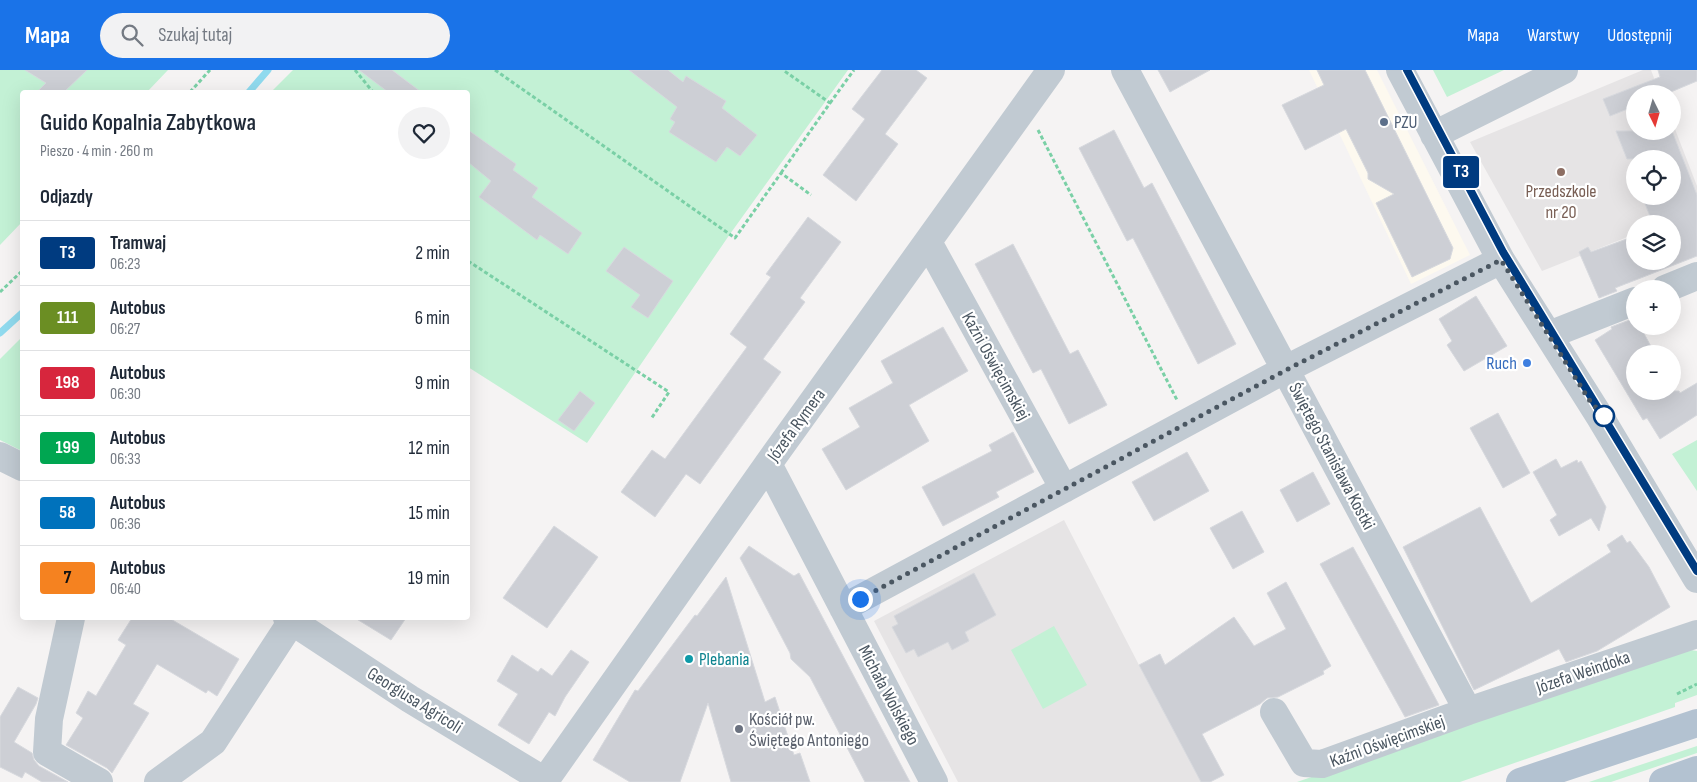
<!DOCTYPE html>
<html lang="pl">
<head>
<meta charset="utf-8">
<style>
  :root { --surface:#fff; --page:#f2f2f3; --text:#1f2937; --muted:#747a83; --line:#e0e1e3; --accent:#1a73e8 }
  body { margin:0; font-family:"Sofia Sans Condensed",sans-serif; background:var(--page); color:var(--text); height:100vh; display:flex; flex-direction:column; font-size:19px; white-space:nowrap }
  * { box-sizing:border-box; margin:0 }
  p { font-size:16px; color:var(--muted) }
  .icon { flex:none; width:28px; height:28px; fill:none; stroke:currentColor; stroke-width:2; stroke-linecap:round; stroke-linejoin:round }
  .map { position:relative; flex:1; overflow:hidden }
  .sheet { position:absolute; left:20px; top:20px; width:450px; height:530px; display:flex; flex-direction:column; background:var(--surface); border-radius:5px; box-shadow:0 5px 20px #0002 }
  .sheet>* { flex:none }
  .badge { padding:0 10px; border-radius:4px; font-size:18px; line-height:32px }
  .needle { width:32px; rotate:175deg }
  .buttons { position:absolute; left:1626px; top:15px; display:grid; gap:10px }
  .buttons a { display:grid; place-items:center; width:55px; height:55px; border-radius:50%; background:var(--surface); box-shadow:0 5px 20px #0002; font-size:25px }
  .you { position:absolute; width:25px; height:25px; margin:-12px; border:4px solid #fff; border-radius:50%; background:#1a73e8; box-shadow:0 0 0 8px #1a73e833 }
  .map>.badge { position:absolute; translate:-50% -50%; box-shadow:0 0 0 2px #fff }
  h2 { padding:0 20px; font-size:19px; line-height:45px }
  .round { display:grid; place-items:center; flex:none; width:52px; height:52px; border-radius:26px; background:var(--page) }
  .summary { display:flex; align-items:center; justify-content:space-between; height:85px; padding:0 20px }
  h1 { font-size:24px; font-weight:600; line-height:38px }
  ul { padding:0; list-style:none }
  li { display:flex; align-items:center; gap:15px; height:65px; padding:0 20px; border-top:1px solid var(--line) }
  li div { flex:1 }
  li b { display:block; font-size:19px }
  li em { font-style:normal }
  li .badge { min-width:55px; font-weight:700; text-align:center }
  header { display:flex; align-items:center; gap:30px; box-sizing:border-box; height:70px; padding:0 25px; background:var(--accent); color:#fff }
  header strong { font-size:24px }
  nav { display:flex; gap:28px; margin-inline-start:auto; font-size:18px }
  .search { width:350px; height:45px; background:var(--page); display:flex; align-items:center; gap:12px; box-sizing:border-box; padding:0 18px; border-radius:28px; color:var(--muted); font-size:19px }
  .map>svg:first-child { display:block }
  .commercial { fill:#fdf9ef }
  .education { fill:#e6e4e5; fill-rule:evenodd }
  .green { fill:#c3f1d5 }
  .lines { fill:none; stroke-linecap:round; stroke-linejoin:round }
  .stream { stroke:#90daee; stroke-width:7 }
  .building { fill:#cdcfd5; stroke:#d7d9de }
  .path { stroke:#7ad0a6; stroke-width:3; stroke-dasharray:4 2.5; stroke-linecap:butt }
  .minor { stroke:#c1cad2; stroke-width:28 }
  .major { stroke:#b3c2d1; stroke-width:28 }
  .tram { stroke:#b5b8bd; stroke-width:1 }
  .line-casing { stroke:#fff; stroke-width:11 }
  .line { stroke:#003b80; stroke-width:8 }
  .walk { stroke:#4a5661; stroke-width:5; stroke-dasharray:0 9 }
  .service-dot { fill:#5c6f8a; stroke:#fff; stroke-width:2 }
  .education-dot { fill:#8d6e63; stroke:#fff; stroke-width:2 }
  .shop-dot { fill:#3f7fe0; stroke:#fff; stroke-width:2 }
  .stop-dot { fill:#fff; stroke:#003b80; stroke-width:2.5 }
  .culture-dot { fill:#0f9aa8; stroke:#fff; stroke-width:2 }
  .worship-dot { fill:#6b7280; stroke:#fff; stroke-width:2 }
  .labels { text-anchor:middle; stroke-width:4.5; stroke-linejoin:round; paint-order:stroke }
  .service-label { font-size:18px; fill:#4e5e75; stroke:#fff; text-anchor:start }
  .education-label { font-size:18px; fill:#785e54; stroke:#fff }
  .shop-label { font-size:18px; fill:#366cbe; stroke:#fff; text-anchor:end }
  .street-label { font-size:18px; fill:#4a5661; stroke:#fff }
  .culture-label { font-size:18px; fill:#0d838f; stroke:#fff; text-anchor:start }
  .worship-label { font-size:18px; fill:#5b616d; stroke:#fff; text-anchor:start }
</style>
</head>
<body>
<header>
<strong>Mapa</strong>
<div class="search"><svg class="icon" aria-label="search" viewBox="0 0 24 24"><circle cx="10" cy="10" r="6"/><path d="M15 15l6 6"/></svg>Szukaj tutaj</div>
<nav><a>Mapa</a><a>Warstwy</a><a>Udostępnij</a></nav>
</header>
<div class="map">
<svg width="1697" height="712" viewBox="0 0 1697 712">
  <rect width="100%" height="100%" fill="#f5f3f3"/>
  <!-- commercial -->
  <path class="commercial" d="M1309 0H1377L1470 185 1411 214Z"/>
  <!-- education -->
  <path class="education" d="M1643 0H1651L1660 24H1635V61H1672L1673 54 1697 116V140L1662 154H1635V164L1542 201 1470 72ZM1635 89H1672V126H1635Z
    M1064 450 1139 595 1201 712H958L874 551Z"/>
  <!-- green -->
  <path class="green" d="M0 0H168L147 22H22V152L0 175Z
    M293 0H848L730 164 587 373 468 297V22H271Z
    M1433 0H1504L1447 27Z
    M22 267V381L0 370V289Z
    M1697 370V421L1672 384Z
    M1054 556 1087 615 1043 639 1011 580Z
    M1685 579 1697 581V625L1675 633V637L1460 712H1297Z
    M1697 676V683L1611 712H1589Z"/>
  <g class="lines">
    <!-- stream -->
    <path class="stream" d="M249 22 268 0
      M0 263 22 243"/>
  </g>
  <!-- building -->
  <path class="building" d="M25 0H87L64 22H37L46 13Z
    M359 0H392L421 22H388Z
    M629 0H668L683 12 686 6 726 31 722 38 757 65 740 86 727 77 716 92 669 62 675 52 670 49 677 37Z
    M882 0H916L927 8 885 64 898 74 856 131 823 105 865 49 852 39Z
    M1158 0H1210L1170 22Z
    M1317 0H1365L1453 178 1450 189 1412 207 1376 133 1394 124 1368 109V103L1346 59 1305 80 1282 35 1324 15Z
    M1658 0H1697V11L1666 24H1635V36L1610 46 1603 29 1660 7Z
    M468 60 516 94 513 100 538 118 532 127 582 163 568 184 540 165 537 170 479 127 491 111 468 92Z
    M1114 60 1144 118 1152 113 1236 274 1198 294 1133 168 1127 171 1079 78Z
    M1616 61H1672L1697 125V186L1615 218 1617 221 1599 228 1579 182 1588 177 1591 182 1635 166V191H1672V154H1653L1642 126H1672V89H1627Z
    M808 147 841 172 800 228 805 232 763 289 781 302 700 414 686 404 655 447 621 422 652 380 665 389 747 277 730 264 771 207 766 204Z
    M1013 174 1070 284 1078 280 1107 335 1069 354 1041 299 1033 303 975 194Z
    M624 177 673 211 648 248 631 237 640 225 606 201Z
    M1476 226 1507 276 1464 301 1447 275 1452 271 1439 249Z
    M1635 248V256H1640L1655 284H1635V321H1679L1680 323 1697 313V345L1660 369 1647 348 1643 350 1595 270 1612 259 1611 257Z
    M943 257 968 301 909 335 929 371 846 420 822 379 860 357 849 338 893 313 881 291Z
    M580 321 595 333 574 361 558 350Z
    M1498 343 1530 403 1503 418 1470 358Z
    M1013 362 1034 402 996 422 999 427 943 456 922 417 992 381 989 375Z
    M1187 382 1209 421 1154 451 1132 412Z
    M1556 389 1561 398 1577 390 1578 393 1581 391 1606 437 1599 461 1591 448 1559 466 1550 450 1557 445 1533 402Z
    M1313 402 1330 434 1297 452 1280 420Z
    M1480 437 1531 533 1611 482 1607 475 1622 465 1627 473 1630 471 1649 497 1670 537 1597 581 1566 592 1559 579 1474 620 1403 477Z
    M1242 441 1264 482 1233 499 1210 458Z
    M554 456 598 487 547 558 503 528Z
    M749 476 794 506 799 503 910 712H865L810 607 791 589 790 583 740 488Z
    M1353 477 1395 553 1439 635 1405 647 1320 494Z
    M974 503 996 545 965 562 969 571 952 580 948 572 918 587 914 579 906 583 892 557 898 554 894 546Z
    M726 507 765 632 775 627 794 685 800 683 810 712H731L708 633 680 712H630L593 690 635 620 638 621 695 545 697 546Z
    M1286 512 1331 596 1323 601 1324 604 1278 627 1267 628 1260 634 1202 664 1224 705 1210 712H1201L1139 595 1160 584 1165 595 1234 547 1254 576 1286 559 1267 523Z
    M132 548H169L239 589 217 626 208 620 206 623 157 594 133 634 149 643 112 703 107 698 66 675 83 648 76 643 88 621 96 626 126 575 118 570Z
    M355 548H406L391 570Z
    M571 580 589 592 565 627 555 646 549 642 529 674 498 655 518 624 497 611 512 585 538 602 541 598 552 606Z
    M18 617 38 628 36 634 14 672 32 683 34 690 39 696 68 712H42L25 702 22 708 0 697V647Z"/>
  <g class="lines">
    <!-- path -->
    <path class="path" d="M355 0 373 22
      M495 0 735 168 781 103 811 125
      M190 22 210 0
      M830 33 854 0
      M1038 60 1177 330
      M781 103 830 33 783 0
      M468 191 669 322 651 349
      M0 222 22 201
      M1677 624 1697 614"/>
    <!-- minor -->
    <path class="minor" d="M1125 0 1468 641
      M1400 0 1501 190 1600 347 1697 509
      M1434 65 1564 0
      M928 172 1064 419
      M1665 219 1697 206
      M1549 265 1635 231
      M0 386 22 397
      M768 394 934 712
      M843 538 1286 299 1501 190
      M71 548 49 649 47 682 99 712
      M287 548 410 629 545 711
      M1274 642 1304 693 1322 694 1468 641 1697 564
      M158 712 213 672 292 551
      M544 712 768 394 1051 0"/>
    <!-- major -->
    <path class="major" d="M1520 712 1697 653
      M1663 712 1697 700"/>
    <!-- tram -->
    <path class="tram" d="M1407 0 1503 182 1697 501"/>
  </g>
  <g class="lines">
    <defs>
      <path id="line" d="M1407 0 1503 182 1697 501"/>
    </defs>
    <!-- line casing -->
    <use href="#line" class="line-casing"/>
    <!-- line -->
    <use href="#line" class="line"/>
    <!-- walk -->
    <path class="walk" d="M860 529 1286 300 1501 190 1590 331 1604 346"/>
  </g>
  <!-- markers -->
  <circle class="service-dot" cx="1384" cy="52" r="5"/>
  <circle class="education-dot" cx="1561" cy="102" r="5"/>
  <circle class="shop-dot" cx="1527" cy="293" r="5"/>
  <circle class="stop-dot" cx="1604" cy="346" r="10"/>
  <circle class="culture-dot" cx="689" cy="589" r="5"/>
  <circle class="worship-dot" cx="739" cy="659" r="5"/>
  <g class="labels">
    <!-- service labels -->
    <g class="service-label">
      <text x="1394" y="58">PZU</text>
    </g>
    <!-- education labels -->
    <g class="education-label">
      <text x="1561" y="127">Przedszkole<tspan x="1561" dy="21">nr 20</tspan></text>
    </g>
    <!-- shop labels -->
    <g class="shop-label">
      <text x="1517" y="299">Ruch</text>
    </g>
    <!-- street labels -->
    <g class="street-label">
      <text transform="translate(996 296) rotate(61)" y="6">Kaźni Oświęcimskiej</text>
      <text transform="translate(796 355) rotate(-54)" y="6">Józefa Rymera</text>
      <text transform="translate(1332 386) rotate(62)" y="6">Świętego Stanisława Kostki</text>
      <text transform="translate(1583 602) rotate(-19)" y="6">Józefa Weindoka</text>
      <text transform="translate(889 625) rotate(62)" y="6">Michała Wolskiego</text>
      <text transform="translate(415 630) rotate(32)" y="6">Georgiusa Agricoli</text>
      <text transform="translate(1387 671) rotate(-20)" y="6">Kaźni Oświęcimskiej</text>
    </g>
    <!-- culture labels -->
    <g class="culture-label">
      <text x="699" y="595">Plebania</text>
    </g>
    <!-- worship labels -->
    <g class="worship-label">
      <text x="749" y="655">Kościół pw.<tspan x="749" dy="21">Świętego Antoniego</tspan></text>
    </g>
  </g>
</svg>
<div class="buttons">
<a><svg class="needle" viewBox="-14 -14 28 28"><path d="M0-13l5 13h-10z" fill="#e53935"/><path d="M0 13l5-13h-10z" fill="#747a83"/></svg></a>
<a><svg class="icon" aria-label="locate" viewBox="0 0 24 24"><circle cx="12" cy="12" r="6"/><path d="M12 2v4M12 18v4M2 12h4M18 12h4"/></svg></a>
<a><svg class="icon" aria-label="layers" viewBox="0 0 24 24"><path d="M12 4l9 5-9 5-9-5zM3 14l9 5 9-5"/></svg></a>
<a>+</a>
<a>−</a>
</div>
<div class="you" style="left:860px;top:529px"></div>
<b class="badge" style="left:1461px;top:102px;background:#003b80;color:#fff">T3</b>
<section class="sheet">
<div class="summary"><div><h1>Guido Kopalnia Zabytkowa</h1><p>Pieszo · 4 min · 260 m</p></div><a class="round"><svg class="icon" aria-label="heart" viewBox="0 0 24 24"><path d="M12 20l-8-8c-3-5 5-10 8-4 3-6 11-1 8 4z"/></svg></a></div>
<h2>Odjazdy</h2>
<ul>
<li><span class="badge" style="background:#003b80;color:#fff">T3</span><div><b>Tramwaj</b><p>06:23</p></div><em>2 min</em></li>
<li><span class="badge" style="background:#6b8e23;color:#fff">111</span><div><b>Autobus</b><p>06:27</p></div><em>6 min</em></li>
<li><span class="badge" style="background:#d7263d;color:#fff">198</span><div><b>Autobus</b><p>06:30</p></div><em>9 min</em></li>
<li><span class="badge" style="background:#00a651;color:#fff">199</span><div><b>Autobus</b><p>06:33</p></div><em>12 min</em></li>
<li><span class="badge" style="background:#0072bc;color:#fff">58</span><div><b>Autobus</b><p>06:36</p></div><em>15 min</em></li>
<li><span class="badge" style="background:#f58220;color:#111">7</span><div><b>Autobus</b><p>06:40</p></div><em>19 min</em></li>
</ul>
</section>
</div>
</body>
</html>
